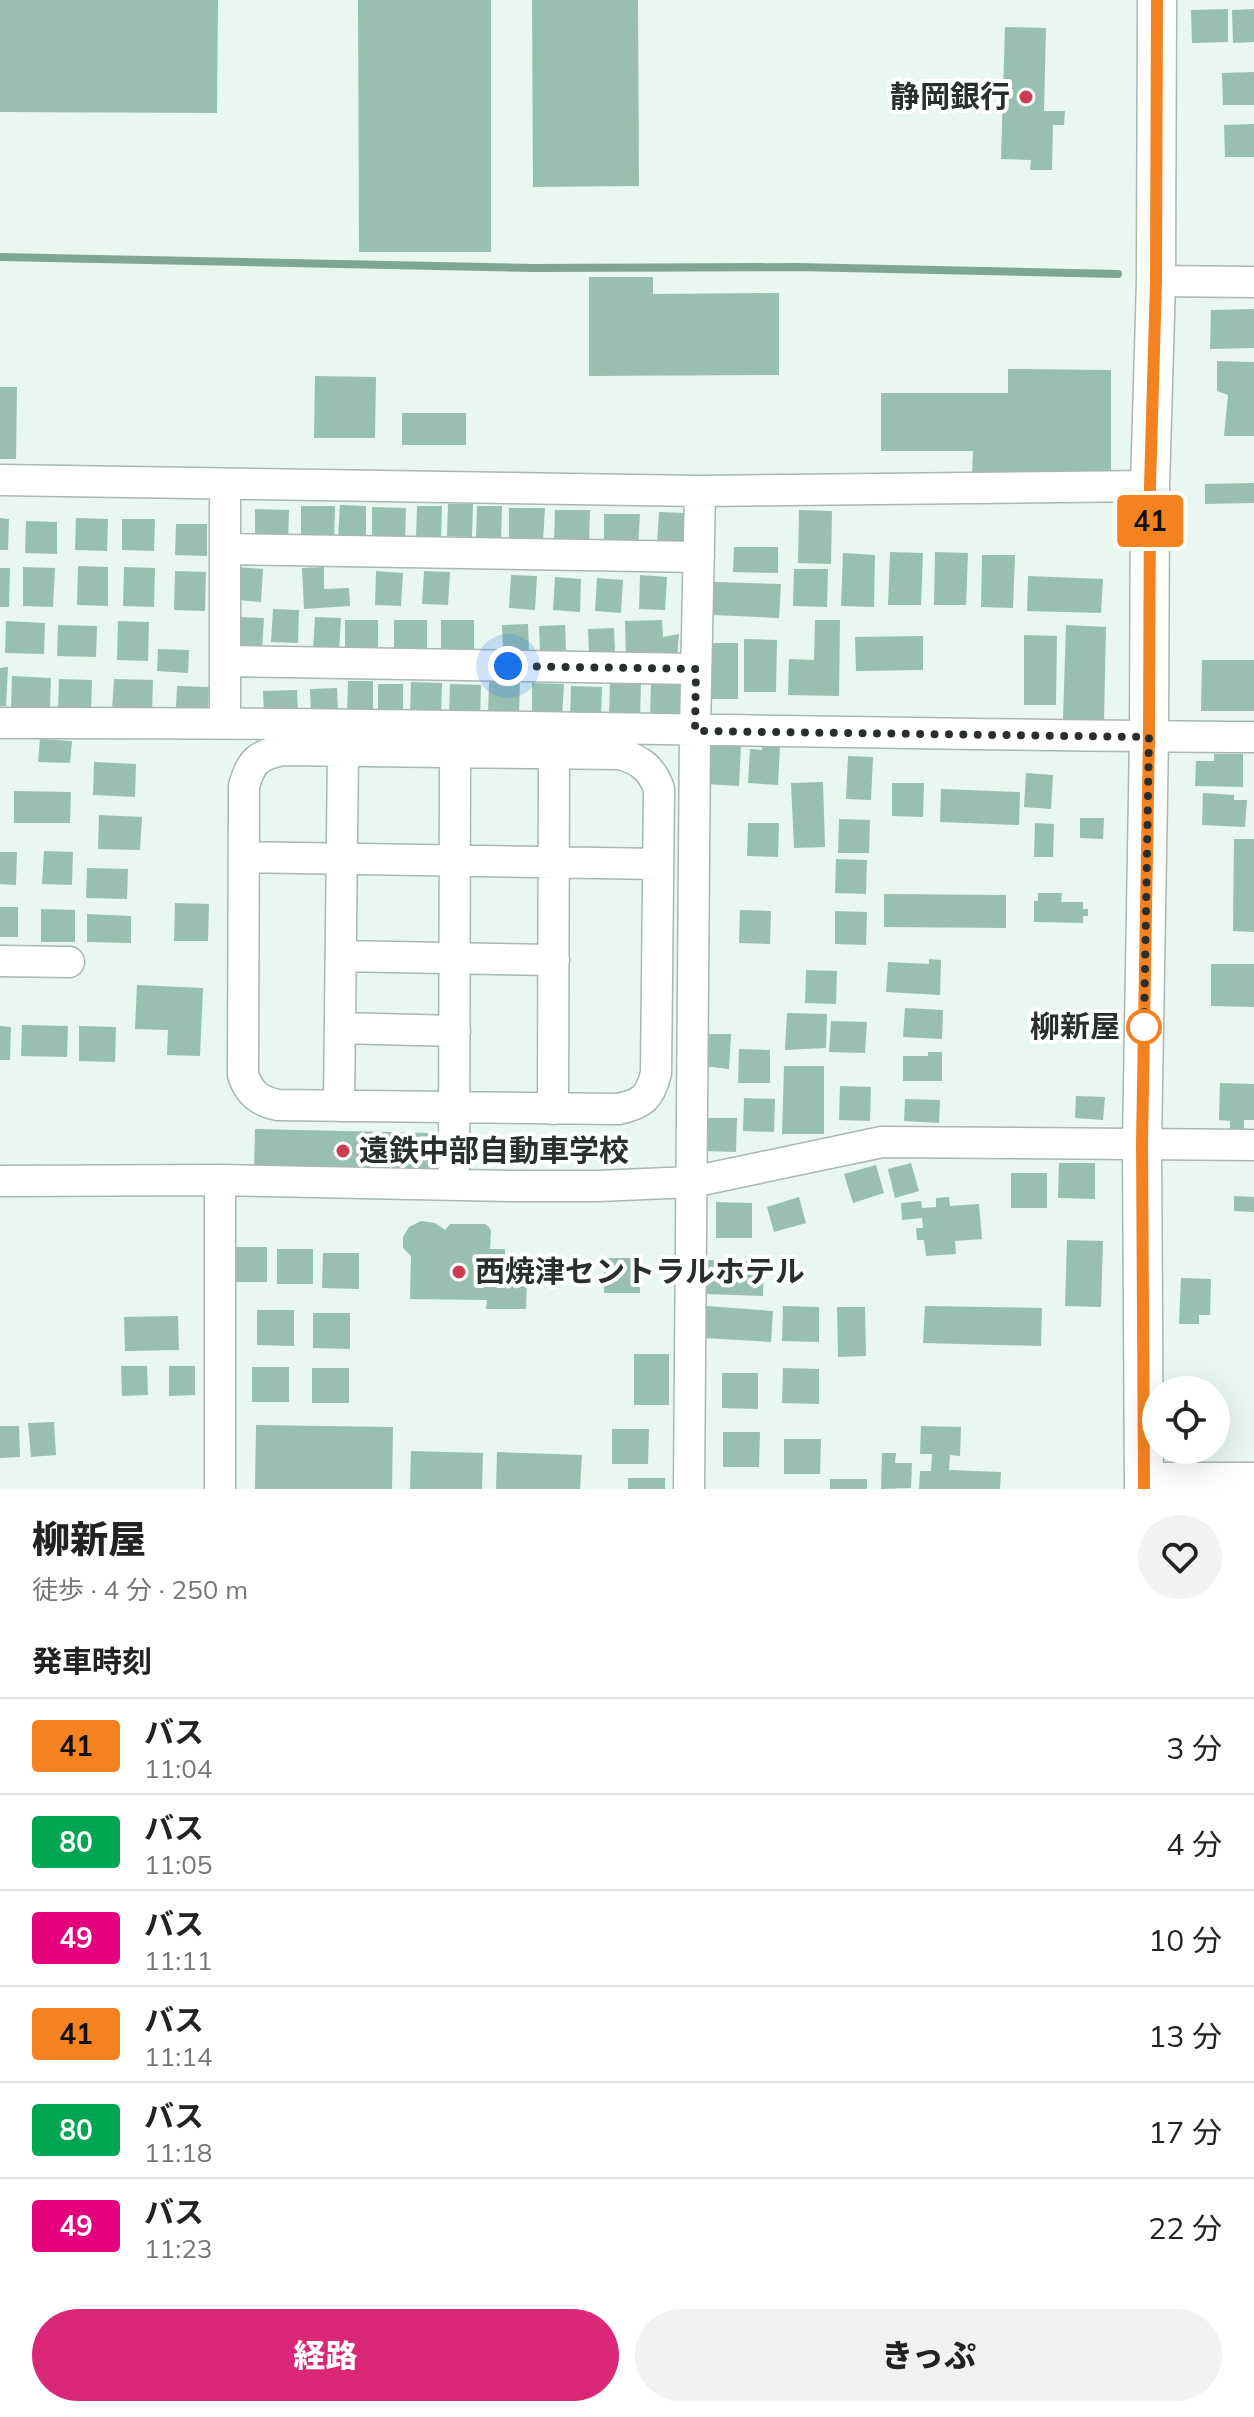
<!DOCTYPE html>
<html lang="ja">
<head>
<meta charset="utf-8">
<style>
  :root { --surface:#fff; --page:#f2f2f2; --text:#222; --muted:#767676; --line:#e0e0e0; --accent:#db2777 }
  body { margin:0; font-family:Mulish,"Noto Sans JP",sans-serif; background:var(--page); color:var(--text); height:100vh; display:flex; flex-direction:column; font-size:30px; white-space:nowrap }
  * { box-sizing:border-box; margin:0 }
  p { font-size:26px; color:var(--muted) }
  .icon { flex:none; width:44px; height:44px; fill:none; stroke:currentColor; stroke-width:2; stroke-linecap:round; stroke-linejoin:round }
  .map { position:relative; height:1489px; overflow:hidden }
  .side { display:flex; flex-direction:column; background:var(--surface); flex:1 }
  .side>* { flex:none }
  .badge { padding:0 16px; border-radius:6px; font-size:28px; line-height:52px }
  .controls { position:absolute; left:1142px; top:1376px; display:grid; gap:16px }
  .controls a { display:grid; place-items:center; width:88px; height:88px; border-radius:50%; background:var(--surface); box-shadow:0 8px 32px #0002; font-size:40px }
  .you { position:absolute; width:40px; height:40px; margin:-20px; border:6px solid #fff; border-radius:50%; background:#1a73e8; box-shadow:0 0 0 12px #1a73e833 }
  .map>.badge { position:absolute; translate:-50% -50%; box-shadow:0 0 0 4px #fff }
  h2 { padding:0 32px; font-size:30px; line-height:72px }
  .round { display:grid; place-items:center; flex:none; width:84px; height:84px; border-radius:42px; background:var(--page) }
  .summary { display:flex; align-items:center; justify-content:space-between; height:136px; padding:0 32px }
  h1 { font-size:38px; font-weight:800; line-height:60px }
  .primary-button { display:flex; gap:16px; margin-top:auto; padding:16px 32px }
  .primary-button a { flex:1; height:92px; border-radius:48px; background:var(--accent); color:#fff; font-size:32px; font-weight:800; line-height:92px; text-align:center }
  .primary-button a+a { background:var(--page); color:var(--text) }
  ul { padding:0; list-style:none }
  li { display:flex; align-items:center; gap:24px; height:96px; padding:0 32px; border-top:2px solid var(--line) }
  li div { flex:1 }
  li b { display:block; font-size:30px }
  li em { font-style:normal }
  li .badge { min-width:88px; font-weight:700; text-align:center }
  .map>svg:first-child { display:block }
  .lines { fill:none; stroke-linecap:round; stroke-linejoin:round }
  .stream { stroke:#7fa595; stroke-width:8 }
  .building { fill:#98bfaf }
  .minor-casing { stroke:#a8b7b0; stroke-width:33 }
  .major-casing { stroke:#a8b7b0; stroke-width:41 }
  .minor { stroke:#fff; stroke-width:30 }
  .major { stroke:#fff; stroke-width:38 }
  .line-casing { stroke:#fff; stroke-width:18 }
  .line { stroke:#f58220; stroke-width:12 }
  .walk { stroke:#292f2d; stroke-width:8; stroke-dasharray:0 14.4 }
  .poi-dot { fill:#cc3c50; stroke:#fff; stroke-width:3 }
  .stop-dot { fill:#fff; stroke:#f58220; stroke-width:4 }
  .labels { text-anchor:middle; stroke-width:8; stroke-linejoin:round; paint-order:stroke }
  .poi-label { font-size:30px; font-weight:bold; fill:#292f2d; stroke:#fff; text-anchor:start }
  .stop-label { font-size:30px; font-weight:bold; fill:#292f2d; stroke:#fff; text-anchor:end }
</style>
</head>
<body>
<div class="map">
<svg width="1254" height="1489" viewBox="0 0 1254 1489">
  <rect width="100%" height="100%" fill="#e8f7f0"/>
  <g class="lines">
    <!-- stream -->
    <path class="stream" d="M0 257 533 268 797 267 1118 274"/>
  </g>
  <!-- building -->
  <path class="building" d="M0 0H218L217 113 0 112Z
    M358 0H491V252H359Z
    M532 0H638L639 186 533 187Z
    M1228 9V42L1192 43 1191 10Z
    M1254 9V42L1233 43 1232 10Z
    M1005 27 1046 28 1044 111H1065L1064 125H1053L1052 170H1030L1031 160 1001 159Z
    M1254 72V105H1223L1222 73Z
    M1254 124V157H1225L1224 125Z
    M589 277H653V294L779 293V375L589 376Z
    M1254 309V348L1210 349 1211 310Z
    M1217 361 1254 362V436H1224L1228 395 1217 391Z
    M1008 369 1111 370V474H972L973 451H881V393H1008Z
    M315 376 376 377 375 438H314Z
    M0 387H17L16 459H0Z
    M402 413H466V445H402Z
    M1254 483V503L1205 504V484Z
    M448 504H473L472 537 447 536Z
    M340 505 366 506V538L338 539Z
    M301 506H335L334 539 301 538Z
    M417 506H442L441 539 416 538Z
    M477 506H502L501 538H476Z
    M372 507 406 508 405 540 372 539Z
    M509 508H545L543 541H509Z
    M255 509 289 510 288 542 255 541Z
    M555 510H590L589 544 554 543Z
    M799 510 832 511 831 564 798 563Z
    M659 512 685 513 683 547 657 545Z
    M604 514H640L638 547H604Z
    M0 518 9 519 8 550H0Z
    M76 518 108 519 107 551 75 550Z
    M122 519H155L154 551 122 550Z
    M26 521 57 522V554L25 553Z
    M176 524H207V556L175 555Z
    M734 547H778V573L733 572Z
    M890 552 923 553 921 605H888Z
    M935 552 968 553 966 605H934Z
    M843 553 875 555 874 607 841 606Z
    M982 555H1015L1013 608 981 607Z
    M78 566 108 567V606L77 605Z
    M23 567 55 568 53 607 23 606Z
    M124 567 155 568 154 607 123 606Z
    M237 567 263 569 261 602 235 600Z
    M324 567V589L349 588 350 606 304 609 302 568Z
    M0 568H10L9 607H0Z
    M794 569H828L827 607 793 606Z
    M175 571 206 572 205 611 174 610Z
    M376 571 403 573 401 606 375 605Z
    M424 571 450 572 448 605 422 604Z
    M511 575 537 576 535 610 509 608Z
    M640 575 667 577 665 610 639 609Z
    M1028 576 1103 579 1101 613 1027 611Z
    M555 577 581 579 580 612 553 610Z
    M597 578 623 580 621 613 595 611Z
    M714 582 781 584 779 618 714 615Z
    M273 609 299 610 298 643 271 642Z
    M238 617 264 618 262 651 236 650Z
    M315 617 341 618 339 651 313 650Z
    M345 620H378V653H345Z
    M394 620H427V653H394Z
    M441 620H474V653H441Z
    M662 620 663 637 679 634 677 657 626 658 625 621Z
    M815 620H840L839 696 788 695 789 659 814 660Z
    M6 621 45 623 44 654 5 653Z
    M118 621 149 622 148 661 117 660Z
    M528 624 529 650 503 651 502 625Z
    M58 625 97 626 96 657 57 656Z
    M565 625 566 650 540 651 539 626Z
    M1066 625 1106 627 1104 721 1063 719Z
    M614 628 615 653 589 654 588 629Z
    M1024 635 1057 636 1056 705H1024Z
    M923 636V670L856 671 855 637Z
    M744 639 777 640 776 692H744Z
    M708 643H738V699H707Z
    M158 649 189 650 188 673 157 671Z
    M1202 660H1254V711H1201Z
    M8 667 6 706H0V668Z
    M12 676 51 678 50 709 11 708Z
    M59 679 92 680 91 712 58 711Z
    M114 679 153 680 152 712 112 710Z
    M348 681H373V715H347Z
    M489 681 520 682 519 715 488 714Z
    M411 682 442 683 441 716 410 715Z
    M532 683 564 684 562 717 532 716Z
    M378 684H403V717H378Z
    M450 684 481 685 480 718H449Z
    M610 684H641L640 718 609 717Z
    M651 684 682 685 681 719 650 718Z
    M177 686 209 687 208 709 176 708Z
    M571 686 602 687 601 720 570 719Z
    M337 688 338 713 311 715 310 689Z
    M297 690 298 715H264L263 691Z
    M40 739 72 741 70 763 38 762Z
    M706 743 741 745 739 786 704 784V775H710L711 757 705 756Z
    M762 745 780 746 778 785 748 783 750 749 762 750Z
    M1214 754H1243V787L1195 786 1196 761H1214Z
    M848 756 873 757 871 800 846 799Z
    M94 762 136 764 135 797 93 795Z
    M1026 773 1053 775 1051 809 1024 807Z
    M823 782 825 847 794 848 791 783Z
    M892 783H924L923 817 892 816Z
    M941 789 1020 792 1019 825 940 822Z
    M14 791 71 792 70 823H14Z
    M1203 793 1234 795V800H1247L1245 827 1202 825Z
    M99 815 142 817 140 850 98 849Z
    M1080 818H1104L1103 839 1080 838Z
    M839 819 870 820 869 853H838Z
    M748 823H779L778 857 747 856Z
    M1035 823 1054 824 1053 857H1034Z
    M1234 839H1254V932L1233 931Z
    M44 851 73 852 72 885 42 884Z
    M0 852H17L16 885 0 884Z
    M836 859 867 860 866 894 835 893Z
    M87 868 128 869 127 899 86 898Z
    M1038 893H1062L1061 902H1083V909H1088V916H1083V923L1034 922V901H1038Z
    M884 894 1006 895V928L884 927Z
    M175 903 209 904 208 941H174Z
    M0 907H18V937H0Z
    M41 909 75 910V942H41Z
    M740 910 771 911 770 944 739 943Z
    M835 911 867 912 866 945 835 944Z
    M87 914 131 916V943L87 942Z
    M929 959 941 960 940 995 886 992 888 962 929 964Z
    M1211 964H1254V1007L1211 1006Z
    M806 970 837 971 836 1004 805 1003Z
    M137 985 203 988 200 1056 167 1055 168 1030 135 1029Z
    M905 1008 943 1010 942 1039 903 1037Z
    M787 1013 827 1014 826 1048 785 1050Z
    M831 1021 867 1022 865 1053 829 1052Z
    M22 1025 68 1026 67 1057 21 1056Z
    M0 1026 11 1027 10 1060H0Z
    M79 1026 116 1027 115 1062 79 1061Z
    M704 1034H731L729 1069 703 1066Z
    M739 1049 770 1050V1083H738Z
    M928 1052H942V1081H903V1056H928Z
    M784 1066H824V1134H782Z
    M1220 1083 1254 1084V1120H1244V1131H1230V1121L1219 1120Z
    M840 1086 871 1087 870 1121 839 1120Z
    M1076 1096 1105 1097 1103 1120 1075 1118Z
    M744 1098 775 1099 774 1132 743 1131Z
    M905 1099 940 1100 939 1123 904 1121Z
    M706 1118H737L736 1152 705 1151Z
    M255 1129 433 1133 432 1173 254 1169Z
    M911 1163 919 1191 895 1198 888 1169Z
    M1059 1163H1095V1199L1058 1198Z
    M876 1165 884 1193 853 1203 844 1174Z
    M1011 1173H1047V1208H1011Z
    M1234 1196 1254 1197V1212L1234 1211Z
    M799 1197 806 1223 774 1232 767 1207Z
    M949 1197 950 1206 979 1204 982 1239 955 1241 956 1254 926 1256 924 1240H917L916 1228H923L922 1218 902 1220 901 1203 921 1201 922 1208 936 1207V1198Z
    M716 1202 752 1203V1238H716Z
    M421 1221 435 1223 445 1230 450 1224H485L489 1227 491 1231 490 1249H505V1280L527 1281 526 1309H486L487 1300 410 1299 411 1256 403 1248V1237L409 1227Z
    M1067 1240 1103 1241 1101 1307 1065 1306Z
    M231 1247H267V1282H230Z
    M277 1249H313V1284H277Z
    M323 1253H359V1289L322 1288Z
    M604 1258H641L640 1293H604Z
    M705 1260 764 1261 763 1296 705 1294Z
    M1181 1278 1211 1279 1210 1315H1199V1324H1179Z
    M706 1306 773 1311 771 1342 704 1338Z
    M783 1306 819 1307V1342L782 1341Z
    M925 1306 1042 1308 1041 1346 923 1343Z
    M837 1307H865L866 1356 838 1357Z
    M257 1310H294V1346L257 1345Z
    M313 1313H350V1349L313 1348Z
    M178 1316 179 1350 125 1351 124 1317Z
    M634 1354H669V1405H634Z
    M121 1366H147L148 1395 122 1396Z
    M169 1366H195V1395L169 1396Z
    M252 1367H289V1402H252Z
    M312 1368H349V1403H312Z
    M783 1368 819 1369V1404L782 1403Z
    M722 1373H758V1409L722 1408Z
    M54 1422 56 1455 31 1457 28 1423Z
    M256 1425 393 1427 392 1489H255Z
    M0 1426H19L20 1457 0 1458Z
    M921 1426 961 1427 960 1456 950 1455 949 1470 1001 1472 1000 1489H919L920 1471H931L932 1454H920Z
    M612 1429H649L648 1464H612Z
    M723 1432H760L759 1467H723Z
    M784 1439H821L820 1474H784Z
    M411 1451 483 1453 482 1489H410Z
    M497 1452 582 1455 580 1489H496Z
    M882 1453H896L895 1463H912L911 1488 881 1489Z
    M628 1478H665V1489H628Z
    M830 1479H867V1489H830Z"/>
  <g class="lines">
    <defs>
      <path id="minor" d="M1156 281 1254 282
        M0 480 700 491 1150 486
        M225 549 699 557
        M225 661 696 669
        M225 722V484
        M0 723C418 722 836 734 1254 737
        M283 750 620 754C641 760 652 769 659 789L656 1073C650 1098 642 1104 618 1109L278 1105C259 1101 249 1093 243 1075L244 786C251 761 258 755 283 750Z
        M244 857 658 864
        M341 956 554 960
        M0 961 69 962
        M340 1028 455 1031
        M339 1106 343 750
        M553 1109 554 753
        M0 1181 220 1180 513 1186H598L692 1182 882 1142 1254 1145
        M454 1185 455 752
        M1144 1478H1254
        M220 1489V1180
        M689 1489 695 731 700 491"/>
      <path id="major" d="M1144 1489 1142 1143 1149 737 1150 486 1156 281 1157 0"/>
    </defs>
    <!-- minor casing -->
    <use href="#minor" class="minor-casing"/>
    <!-- major casing -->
    <use href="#major" class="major-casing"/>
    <!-- minor -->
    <use href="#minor" class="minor"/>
    <!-- major -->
    <use href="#major" class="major"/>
  </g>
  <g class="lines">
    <defs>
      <path id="line" d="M1144 1489 1142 1143 1149 737 1150 486 1156 281 1157 0"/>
    </defs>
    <!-- line casing -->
    <use href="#line" class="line-casing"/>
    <!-- line -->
    <use href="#line" class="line"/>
    <!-- walk -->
    <path class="walk" d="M508 666 696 669 695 731 1149 737 1144 1027"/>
  </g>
  <!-- markers -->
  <g class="poi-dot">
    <circle cx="1026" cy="97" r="8"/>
    <circle cx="343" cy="1151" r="8"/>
    <circle cx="459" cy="1272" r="8"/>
  </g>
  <circle class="stop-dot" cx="1144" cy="1027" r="16"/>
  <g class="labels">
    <!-- poi labels -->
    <g class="poi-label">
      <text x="1010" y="107" text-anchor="end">静岡銀行</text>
      <text x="359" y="1161">遠鉄中部自動車学校</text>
      <text x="475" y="1282">西焼津セントラルホテル</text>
    </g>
    <!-- stop labels -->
    <g class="stop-label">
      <text x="1120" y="1037">柳新屋</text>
    </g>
  </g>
</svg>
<div class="controls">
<a><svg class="icon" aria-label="locate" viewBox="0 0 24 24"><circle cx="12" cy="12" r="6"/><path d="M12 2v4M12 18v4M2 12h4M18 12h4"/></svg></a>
</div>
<div class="you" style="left:508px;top:666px"></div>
<b class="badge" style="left:1150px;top:521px;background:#f58220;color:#111">41</b>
</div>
<section class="side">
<div class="summary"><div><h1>柳新屋</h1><p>徒歩 · 4 分 · 250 m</p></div><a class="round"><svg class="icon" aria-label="heart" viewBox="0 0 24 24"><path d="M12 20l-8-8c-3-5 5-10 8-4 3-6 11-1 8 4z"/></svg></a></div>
<h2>発車時刻</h2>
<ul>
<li><span class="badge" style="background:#f58220;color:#111">41</span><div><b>バス</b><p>11:04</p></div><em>3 分</em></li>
<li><span class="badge" style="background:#00a651;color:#fff">80</span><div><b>バス</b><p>11:05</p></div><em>4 分</em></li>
<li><span class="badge" style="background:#e6007e;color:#fff">49</span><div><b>バス</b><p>11:11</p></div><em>10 分</em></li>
<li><span class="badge" style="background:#f58220;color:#111">41</span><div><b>バス</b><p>11:14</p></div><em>13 分</em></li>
<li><span class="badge" style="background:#00a651;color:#fff">80</span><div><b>バス</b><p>11:18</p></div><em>17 分</em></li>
<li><span class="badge" style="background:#e6007e;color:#fff">49</span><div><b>バス</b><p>11:23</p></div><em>22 分</em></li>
</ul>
<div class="primary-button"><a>経路</a><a>きっぷ</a></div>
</section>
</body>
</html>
